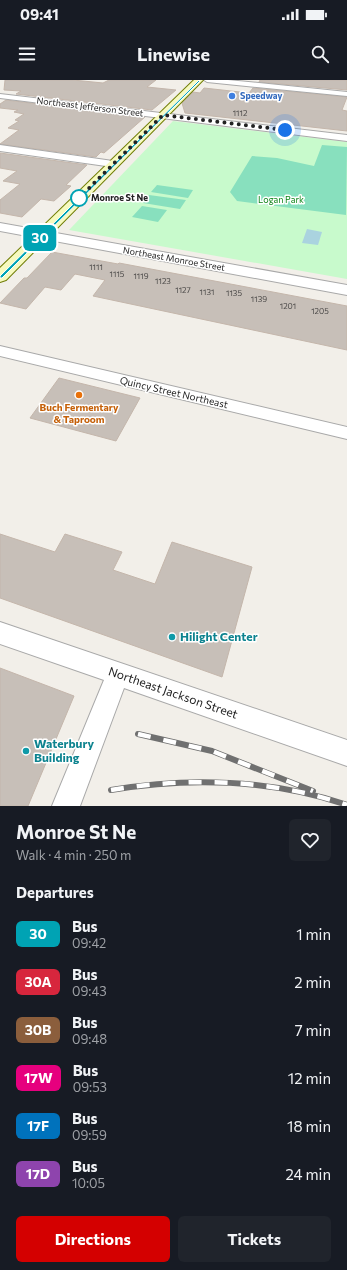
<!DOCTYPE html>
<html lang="en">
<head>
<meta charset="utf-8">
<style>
  :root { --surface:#171b24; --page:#20242c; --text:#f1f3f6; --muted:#9ea1a6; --accent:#d40000 }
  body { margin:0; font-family:Commissioner,sans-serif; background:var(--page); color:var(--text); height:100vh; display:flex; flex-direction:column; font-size:15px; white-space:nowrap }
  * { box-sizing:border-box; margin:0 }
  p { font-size:13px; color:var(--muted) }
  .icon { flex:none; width:22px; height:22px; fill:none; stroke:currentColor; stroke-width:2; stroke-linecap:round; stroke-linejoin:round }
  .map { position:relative; height:726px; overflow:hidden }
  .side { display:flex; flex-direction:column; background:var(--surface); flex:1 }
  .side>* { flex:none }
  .badge { padding:0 8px; border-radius:6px; font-size:14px; line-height:26px }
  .you { position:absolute; width:20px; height:20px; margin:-10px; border:3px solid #fff; border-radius:50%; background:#1a73e8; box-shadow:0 0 0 6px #1a73e833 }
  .map>.badge { position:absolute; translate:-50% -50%; box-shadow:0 0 0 2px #fff }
  h2 { padding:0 16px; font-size:15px; line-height:36px }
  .round { display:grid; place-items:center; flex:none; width:42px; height:42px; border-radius:6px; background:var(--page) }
  .summary { display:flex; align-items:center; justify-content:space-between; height:68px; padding:0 16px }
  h1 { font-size:19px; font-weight:700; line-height:30px }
  .action { display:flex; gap:8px; margin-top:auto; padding:8px 16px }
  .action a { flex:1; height:46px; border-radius:6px; background:var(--accent); color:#fff; font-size:16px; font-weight:700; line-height:46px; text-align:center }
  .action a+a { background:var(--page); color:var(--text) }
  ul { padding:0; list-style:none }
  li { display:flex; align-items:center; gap:12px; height:48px; padding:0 16px }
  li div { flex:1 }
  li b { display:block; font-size:15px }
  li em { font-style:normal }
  li .badge { min-width:44px; font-weight:700; text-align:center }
  .status { display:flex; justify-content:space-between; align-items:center; height:28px; padding:0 20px; background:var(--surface); direction:ltr }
  .status svg { height:11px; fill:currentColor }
  header { display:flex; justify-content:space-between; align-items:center; height:52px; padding:0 16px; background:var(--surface); font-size:18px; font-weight:700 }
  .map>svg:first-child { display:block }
  .park { fill:#c8facc }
  .pitch { fill:#88e0be }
  .water { fill:#aad3df }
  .building { fill:#c7bfb8; stroke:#c4b6ab }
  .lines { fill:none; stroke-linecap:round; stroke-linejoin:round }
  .minor-casing { stroke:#a9a9a9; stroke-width:2 }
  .tertiary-casing { stroke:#a9a9a9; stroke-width:2 }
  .secondary-casing { stroke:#707d05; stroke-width:2 }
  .minor { fill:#fff; fill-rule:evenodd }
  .tertiary { fill:#fff; fill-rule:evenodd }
  .secondary { fill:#f7fabf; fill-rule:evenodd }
  .rail-casing { stroke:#707070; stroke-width:6 }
  .rail { stroke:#fff; stroke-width:4.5; stroke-dasharray:13; stroke-linecap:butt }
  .line { fill:#00a3b4; stroke:#fff }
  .walk { stroke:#222; stroke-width:4; stroke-dasharray:0 7.2 }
  .shop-dot { fill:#3f7fe0; stroke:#fff; stroke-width:1.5 }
  .stop-dot { fill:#fff; stroke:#00a3b4; stroke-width:2 }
  .food-dot { fill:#e8710a; stroke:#fff; stroke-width:1.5 }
  .culture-dot { fill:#0f9aa8; stroke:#fff; stroke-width:1.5 }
  .labels { text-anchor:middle; stroke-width:3; stroke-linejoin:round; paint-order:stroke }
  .number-label { font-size:8px; fill:#4b4948 }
  .far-shop-label { font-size:9px; font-weight:bold; fill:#366cbe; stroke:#fff; text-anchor:start }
  .far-street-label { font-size:9px; fill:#222; stroke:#fff }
  .far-stop-label { font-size:9px; font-weight:bold; fill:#222; stroke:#fff; text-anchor:start }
  .far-park-label { font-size:9px; fill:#0c8416; stroke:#fff }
  .street-label { font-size:10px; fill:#222; stroke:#fff }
  .food-label { font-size:10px; font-weight:bold; fill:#c56008; stroke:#fff }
  .near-culture-label { font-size:12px; font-weight:bold; fill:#0d838f; stroke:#fff; text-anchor:start }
  .near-street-label { font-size:12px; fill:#222; stroke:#fff }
</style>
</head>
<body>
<div class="status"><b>09:41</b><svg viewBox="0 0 49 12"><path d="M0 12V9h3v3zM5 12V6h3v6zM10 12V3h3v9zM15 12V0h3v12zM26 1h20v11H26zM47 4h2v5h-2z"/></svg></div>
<header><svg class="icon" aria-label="menu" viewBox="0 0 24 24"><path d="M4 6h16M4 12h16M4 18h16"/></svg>Linewise<svg class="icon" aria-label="search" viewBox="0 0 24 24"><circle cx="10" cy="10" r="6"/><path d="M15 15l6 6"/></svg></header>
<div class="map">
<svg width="347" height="726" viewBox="0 0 347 726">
  <rect width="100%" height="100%" fill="#f2efe9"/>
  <!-- park -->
  <path class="park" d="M173 41 347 62V199L69 150Z"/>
  <!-- pitch -->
  <path class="pitch" d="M322 65 347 67 346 135 237 121 230 112 252 76 277 78 314 86Z
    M157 105 193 110 188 118 151 112Z
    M149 115 186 120 180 129 143 123Z
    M142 126 167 130 158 142 132 137Z"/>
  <!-- water -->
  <path class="water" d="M307 149 322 152 318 165 302 163Z"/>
  <!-- building -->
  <path class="building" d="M5 0H73L103 3 109 0H156L147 7 176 10 152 30 16 14 21 11 4 10Z
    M260 0H347V10L259 2Z
    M204 8 249 13 253 8 347 17 342 30 347 31V51L185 33 182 23 193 12 200 13Z
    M6 20 145 37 104 73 101 72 96 77 0 64 19 50 8 48 19 41 15 40 24 34 14 32 18 30 0 28V24Z
    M0 73 87 85 66 105 71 106 54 121 41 119 22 137 0 133V120L20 104 3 101 17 91 0 88Z
    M52 172 118 184 119 183 347 226V270L93 216 105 200 75 194 61 210 45 207 26 229 0 223 24 198H27Z
    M59 298 140 318 116 361 30 338Z
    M0 454 55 472 65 454 122 472 113 490 155 504 172 462 252 487 222 597 0 518Z
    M0 588 74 616 28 726H0Z"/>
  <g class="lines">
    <defs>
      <path id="minor" d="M204 0H228L347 12V16L207 2Z
        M0 14 347 55V61L0 18Z
        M0 65 113 81 118 84 113 87 0 71Z
        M0 266 347 347V359L0 276Z
        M0 542 347 660V686L124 608 80 726H52L104 600 0 564Z"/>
      <path id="tertiary" d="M0 143 347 205V215L0 151Z"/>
      <path id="secondary" d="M194 0H203L6 200 0 202V188Z"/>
    </defs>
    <!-- minor casing -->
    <use href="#minor" class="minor-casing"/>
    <!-- tertiary casing -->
    <use href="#tertiary" class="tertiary-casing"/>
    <!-- secondary casing -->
    <use href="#secondary" class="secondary-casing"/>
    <!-- minor -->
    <use href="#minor" class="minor"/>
    <!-- tertiary -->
    <use href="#tertiary" class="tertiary"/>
    <!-- secondary -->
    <use href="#secondary" class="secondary"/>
    <defs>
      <path id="rail" d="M138 654 212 671 313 711
        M111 710C188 697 272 699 347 725"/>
    </defs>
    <!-- rail casing -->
    <use href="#rail" class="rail-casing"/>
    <!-- rail -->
    <use href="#rail" class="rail"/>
  </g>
  <!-- line -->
  <path class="line" d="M199 0 200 1 2 198H0V196Z"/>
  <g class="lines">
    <!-- walk -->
    <path class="walk" d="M79 118 163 35 285 50"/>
  </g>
  <!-- markers -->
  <circle class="shop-dot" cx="232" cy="16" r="4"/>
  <circle class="stop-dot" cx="79" cy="118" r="8"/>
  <circle class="food-dot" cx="79" cy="315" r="4"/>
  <g class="culture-dot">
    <circle cx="172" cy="557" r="4"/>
    <circle cx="26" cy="671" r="4"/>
  </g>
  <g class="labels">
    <!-- number labels -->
    <g class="number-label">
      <text x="240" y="36">1112</text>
      <text x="96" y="190">1111</text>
      <text x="117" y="197">1115</text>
      <text x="141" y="199">1119</text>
      <text x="163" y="204">1123</text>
      <text x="183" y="213">1127</text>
      <text x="207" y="215">1131</text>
      <text x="234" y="216">1135</text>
      <text x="259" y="222">1139</text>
      <text x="288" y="229">1201</text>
      <text x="320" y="234">1205</text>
    </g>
    <!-- far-shop labels -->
    <g class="far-shop-label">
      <text x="240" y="19">Speedway</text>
    </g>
    <!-- far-street labels -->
    <g class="far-street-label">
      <text transform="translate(90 27) rotate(7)" y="3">Northeast Jefferson Street</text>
      <text transform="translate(174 179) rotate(10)" y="3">Northeast Monroe Street</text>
    </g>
    <!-- far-stop labels -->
    <g class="far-stop-label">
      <text x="91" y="121">Monroe St Ne</text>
    </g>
    <!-- far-park labels -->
    <g class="far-park-label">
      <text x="281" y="123">Logan Park</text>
    </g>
    <!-- street labels -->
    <g class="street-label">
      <text transform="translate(174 312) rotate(13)" y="4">Quincy Street Northeast</text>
    </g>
    <!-- food labels -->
    <g class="food-label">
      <text x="79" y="331">Buch Fermentary<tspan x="79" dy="12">&amp; Taproom</tspan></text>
    </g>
    <!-- near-culture labels -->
    <g class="near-culture-label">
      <text x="180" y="561">Hilight Center</text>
      <text x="34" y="668">Waterbury<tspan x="34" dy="14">Building</tspan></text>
    </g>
    <!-- near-street labels -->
    <g class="near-street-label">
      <text transform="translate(173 613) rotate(19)" y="4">Northeast Jackson Street</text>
    </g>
  </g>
</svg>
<div class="you" style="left:285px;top:50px"></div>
<b class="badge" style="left:40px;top:158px;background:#00a3b4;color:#fff">30</b>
</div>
<section class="side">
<div class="summary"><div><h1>Monroe St Ne</h1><p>Walk · 4 min · 250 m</p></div><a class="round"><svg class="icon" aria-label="heart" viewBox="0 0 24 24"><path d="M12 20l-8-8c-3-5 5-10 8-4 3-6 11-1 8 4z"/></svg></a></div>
<h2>Departures</h2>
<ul>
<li><span class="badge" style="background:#00a3b4;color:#fff">30</span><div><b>Bus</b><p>09:42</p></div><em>1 min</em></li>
<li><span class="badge" style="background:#d7263d;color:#fff">30A</span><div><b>Bus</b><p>09:43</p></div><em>2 min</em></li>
<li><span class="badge" style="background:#8b5e3c;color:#fff">30B</span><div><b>Bus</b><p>09:48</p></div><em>7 min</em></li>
<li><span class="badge" style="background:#e6007e;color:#fff">17W</span><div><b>Bus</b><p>09:53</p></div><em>12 min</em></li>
<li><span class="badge" style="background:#0072bc;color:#fff">17F</span><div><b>Bus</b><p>09:59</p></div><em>18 min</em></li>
<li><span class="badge" style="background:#8e44ad;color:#fff">17D</span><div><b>Bus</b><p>10:05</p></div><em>24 min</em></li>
</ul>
<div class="action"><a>Directions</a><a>Tickets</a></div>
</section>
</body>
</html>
